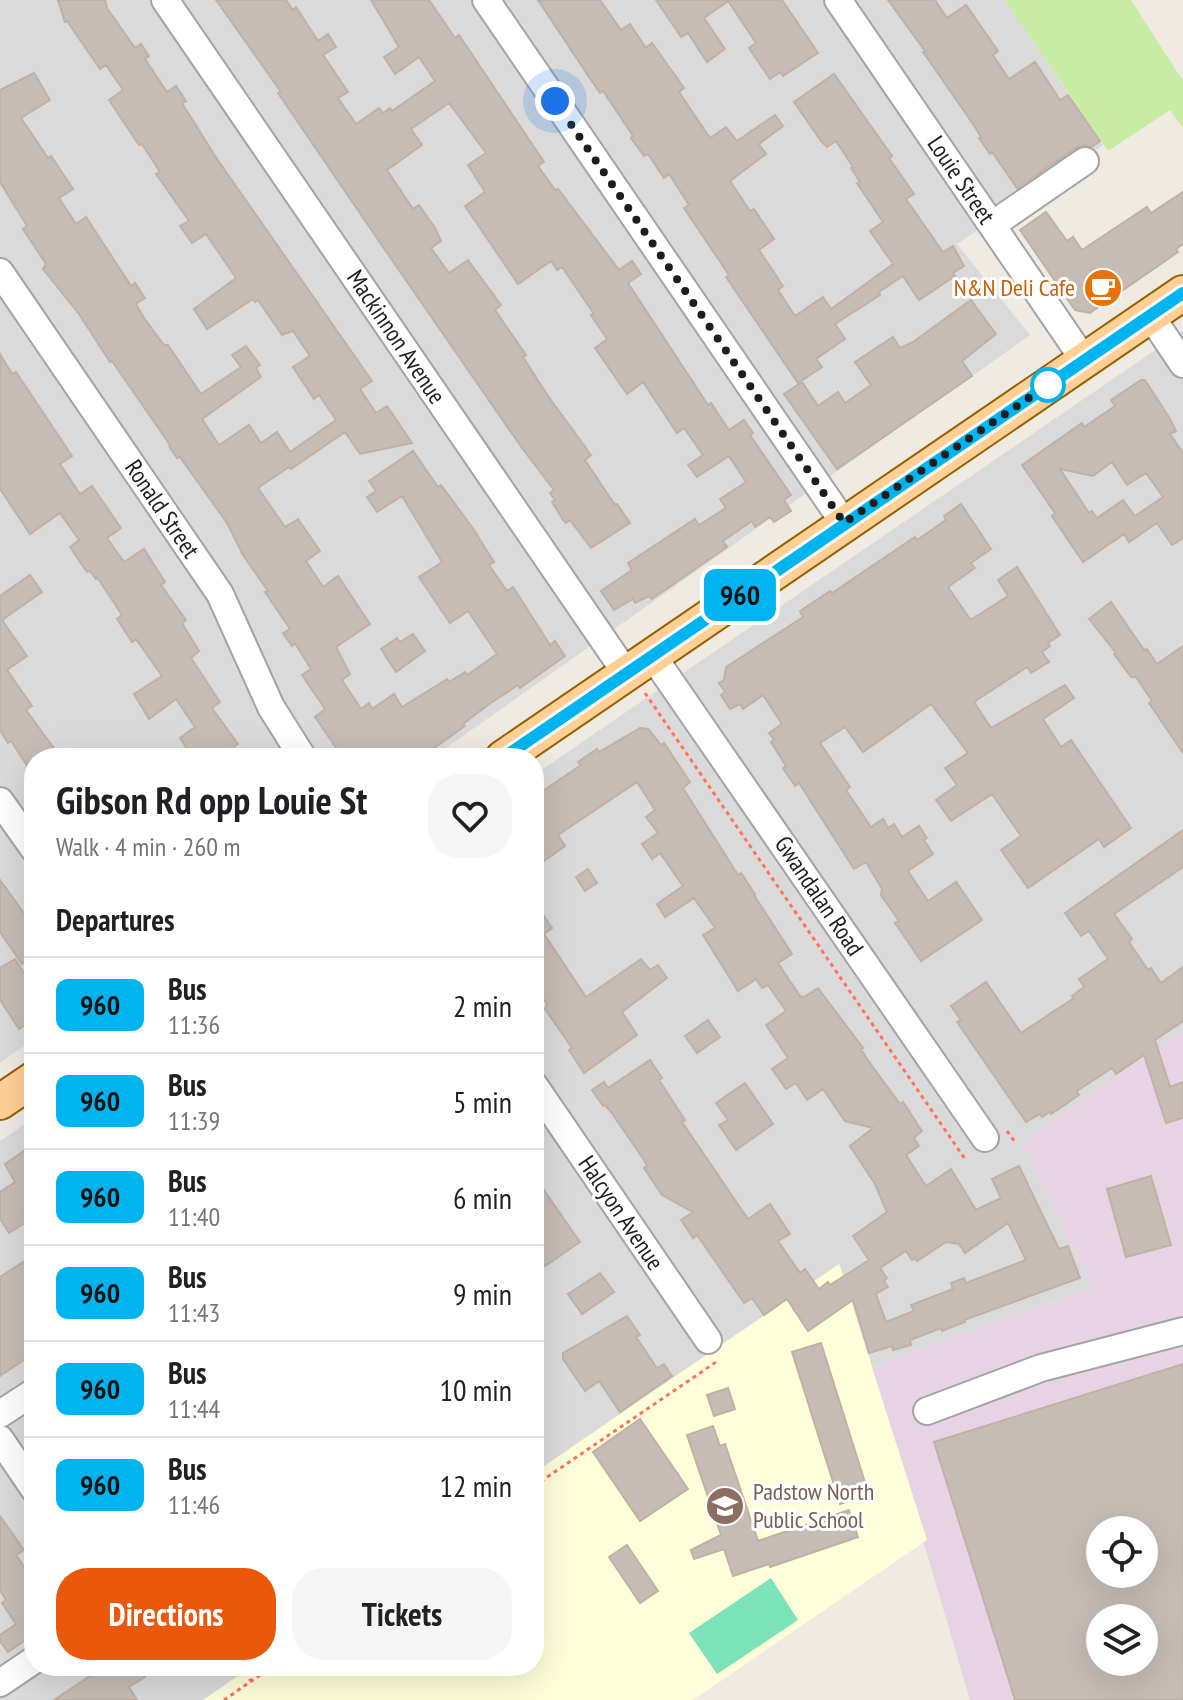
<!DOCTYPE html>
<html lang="en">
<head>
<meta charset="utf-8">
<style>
  :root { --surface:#fff; --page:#f6f6f6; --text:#202124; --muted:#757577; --line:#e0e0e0; --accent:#ea580c }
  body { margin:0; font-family:"PT Sans Narrow",sans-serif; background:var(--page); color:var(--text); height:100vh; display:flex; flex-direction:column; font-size:30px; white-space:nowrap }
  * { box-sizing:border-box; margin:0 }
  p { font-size:26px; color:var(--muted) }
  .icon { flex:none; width:44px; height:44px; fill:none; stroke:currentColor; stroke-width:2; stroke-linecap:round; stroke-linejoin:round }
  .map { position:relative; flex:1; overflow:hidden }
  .side { position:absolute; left:24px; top:748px; width:520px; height:928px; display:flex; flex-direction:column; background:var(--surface); border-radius:32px; box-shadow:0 8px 32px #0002 }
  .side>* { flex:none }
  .badge { padding:0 16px; border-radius:12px; font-size:28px; line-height:52px }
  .buttons { position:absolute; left:1086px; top:1516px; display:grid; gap:16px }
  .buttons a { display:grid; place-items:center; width:72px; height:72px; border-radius:50%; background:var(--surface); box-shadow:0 8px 32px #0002; font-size:40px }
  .you { position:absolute; width:40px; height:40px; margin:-20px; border:6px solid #fff; border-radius:50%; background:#1a73e8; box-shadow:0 0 0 12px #1a73e833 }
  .map>.badge { position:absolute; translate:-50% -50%; box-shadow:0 0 0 4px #fff }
  h2 { padding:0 32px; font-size:30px; line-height:72px }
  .round { display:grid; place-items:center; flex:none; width:84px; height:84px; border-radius:32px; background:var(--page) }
  .headline { display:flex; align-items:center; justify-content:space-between; height:136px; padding:0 32px }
  h1 { font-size:38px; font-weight:700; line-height:60px }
  .button { display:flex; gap:16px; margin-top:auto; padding:16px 32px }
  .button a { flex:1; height:92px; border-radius:32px; background:var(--accent); color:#fff; font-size:32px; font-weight:700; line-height:92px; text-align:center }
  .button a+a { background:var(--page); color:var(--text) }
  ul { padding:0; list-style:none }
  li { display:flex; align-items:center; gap:24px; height:96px; padding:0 32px; border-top:2px solid var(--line) }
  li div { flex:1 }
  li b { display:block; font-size:30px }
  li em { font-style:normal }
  li .badge { min-width:88px; font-weight:700; text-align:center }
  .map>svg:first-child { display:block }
  .residential { fill:#dbdada }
  .industrial { fill:#e8d3e5; fill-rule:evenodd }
  .education { fill:#fffeda }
  .grass { fill:#c9eca4 }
  .pitch { fill:#7be2b9 }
  .building { fill:#c6bcb5; stroke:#c1b0a4; stroke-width:2; fill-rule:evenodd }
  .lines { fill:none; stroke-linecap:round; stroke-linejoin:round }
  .minor-casing { stroke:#a4a4a4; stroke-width:30 }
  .major-casing { stroke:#956100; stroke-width:38 }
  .path { stroke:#ff7062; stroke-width:3; stroke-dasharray:4 4; stroke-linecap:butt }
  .minor { stroke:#fff; stroke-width:26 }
  .major { stroke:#ffd096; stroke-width:34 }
  .line-casing { stroke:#fff; stroke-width:18 }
  .line { stroke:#00b5ef; stroke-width:12 }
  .walk { stroke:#1d1d1d; stroke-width:8; stroke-dasharray:0 14.4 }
  .stop-dot { fill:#fff; stroke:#00b5ef; stroke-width:4 }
  .labels { text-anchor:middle; stroke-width:6; stroke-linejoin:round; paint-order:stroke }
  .street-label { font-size:24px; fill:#1d1d1d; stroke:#fff }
  .food-label { font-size:24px; fill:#c56008; stroke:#fff; text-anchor:end }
  .education-label { font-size:24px; fill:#785e54; stroke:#fff; text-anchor:start }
</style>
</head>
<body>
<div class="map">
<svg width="1183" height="1700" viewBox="0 0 1183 1700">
  <rect width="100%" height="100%" fill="#efeae2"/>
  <!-- residential -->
  <path class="residential" d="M0 0H1005L1103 145 957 244 1030 335 432 758H34V1039L0 1063Z
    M1183 331V1031L1022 1142 1092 1288 872 1366 840 1265 534 1474V775Z
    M34 1118V1666H254L204 1700H0V1141Z"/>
  <!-- industrial -->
  <path class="industrial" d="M1183 1031V1700H970L872 1366 1092 1288 1022 1142ZM1100 1530H1144V1574H1100ZM1100 1618H1144V1662H1100Z"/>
  <!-- education -->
  <path class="education" d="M839 1264 927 1540 693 1700H203L252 1666H534V1473Z"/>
  <!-- grass -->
  <path class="grass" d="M1005 0H1131L1183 81V128L1170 110 1108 151Z"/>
  <!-- pitch -->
  <path class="pitch" d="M771 1578 798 1620 717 1674 689 1633Z"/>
  <!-- building -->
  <path class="building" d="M58 0H105L107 8 135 48 141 44 149 56 145 59 167 92 176 86 186 101 182 103 217 159 372 381 360 389 376 413 387 406 412 443 360 454 345 432 291 469 289 467 258 488 285 527 298 519 320 551 306 561 323 587 338 576 370 624 336 647 350 674 342 680 361 709 369 703 372 709 394 694 402 707 447 679 449 682 465 672 467 675 497 654 468 611 450 623 419 577 442 562 402 496 377 512 367 497 376 491 369 481 413 451 438 487 441 485 472 527 494 562 489 565 507 591 513 587 550 645 555 641 565 656 520 688 518 685 488 705 463 724 465 726 454 734 420 758H343L315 717 325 709 302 675 311 669 295 643 292 646 283 633 290 629 265 592 268 591 243 555 227 523 180 457 177 458 169 446 170 445 112 361 110 362 79 314 43 269 46 264 23 229 27 226 0 182V90L34 73 50 100 21 118 48 158 51 156 73 189 59 198 76 224 86 217 131 286 135 283 145 298 136 304 144 318 164 345H168L201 394 241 367 232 355 246 346 260 365 256 368 261 377 202 419 219 445 249 425 261 443 277 432 290 452 336 420 319 395 314 399 293 367 310 356 293 331 282 335 258 300 255 302 253 299 207 329 194 309 236 278 206 234 192 243 180 226 189 221 156 174 160 172 142 144 139 145 109 100 123 90 106 65 100 69 67 21 65 22Z
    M216 0H286L293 10 296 7 318 41 328 34 336 47 323 55 348 92 338 98 356 124 379 108 383 113 390 108 392 111 435 81 419 57 395 74 384 57 399 47 371 0H429L455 38 459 35 544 162 538 166 555 190 558 189 619 270 632 261 641 274 628 283 708 405 711 403 729 430 744 420 753 433 750 435 791 495 784 500 791 511 774 522 770 517 755 527 752 521 723 541 727 547 652 599 649 596 635 603 633 599 614 610 601 591 632 570 628 563 695 519 699 525 726 508 720 499 746 482 729 456 697 477 688 465 703 455 684 428 677 433 643 382 627 394 595 348 607 339 591 315 594 314 562 267 557 270 551 261 518 284 465 206 485 192 468 165 486 153 449 103 411 129 422 145 387 170 413 209 419 205 435 228 441 241 431 248 449 273 468 260 501 305 495 310 526 355 523 357 548 396 591 455 585 460 615 505 617 504 630 523 591 548 570 520 566 523 563 520 552 502 555 500 550 493 554 490 522 448 383 247 278 93 281 92Z
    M538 0H600L621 30 630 24 646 48 652 43 684 88 679 92 710 138 726 127 737 141 775 115 783 126 759 144 766 154 730 181 750 211 754 209 774 239 759 250 783 286 778 290 795 316 823 297 831 309 893 264 870 231 883 222 857 183 860 182 851 168 853 167 836 141 827 147 821 141 794 102 834 74 892 156 889 158 914 194 906 199 943 252 953 246 964 266 953 273 955 276 919 300 903 276 879 292 880 295 835 324 845 339 816 359 822 367 798 383 726 277 729 275 684 208 689 205 669 174 664 178 648 154 644 156 631 138 633 136 603 91 600 93 585 71Z
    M656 0H782L818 53 783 76 780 72 770 79 749 48 756 43 728 1 704 18 725 49 707 62 688 33 681 37Z
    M888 0H935L947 18 966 5 998 51 993 55 1009 79 1035 62 1060 100 1068 95 1100 141 1092 147 1085 145 1076 148 1017 188 992 152 990 154 979 138 981 137 973 124 923 52 925 51Z
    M1183 192V244L1176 249 1178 252 1090 313 1075 310 1020 230 1046 212 1067 241 1073 237 1082 250 1147 207 1151 213Z
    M971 300 996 334 962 361 972 376 837 469 784 394 802 382 818 406 838 392 845 403 871 385 855 362 893 337 900 348 913 342Z
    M0 354 12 374 16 372 72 456 60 464 80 494 92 486 121 528 107 538 124 562 144 549 165 582 161 585 186 620 182 623 199 651 191 658 220 702 212 708 238 744 218 758H193L180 738 195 727 176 699 149 719 134 694 162 676 136 639 132 642 117 619 122 615 97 577 96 579 90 571 87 572 70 547 79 540 60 513 30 534 0 489Z
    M1141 380H1145L1170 419 1176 431 1170 434 1183 453V538L1172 545 1157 523 1129 542 1124 534 1083 562 1052 516 1055 513 1022 465 1082 423 1084 427 1115 406 1111 400ZM1112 462 1127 485 1146 473 1163 497 1135 516 1123 500 1097 518 1092 511 1089 513 1060 469 1093 476Z
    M961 504 991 549 971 563 975 568 948 587 970 619H972L1008 596 998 580 1017 567 1060 635 1048 643 1050 646 1042 652 1049 662 1031 673 1027 667 974 702 991 728 1065 685 1074 698 1043 719 1061 747 1071 740 1131 828 1104 847 1099 839 1028 888 1001 850 1021 836 992 794 951 821 936 800 957 785 945 768 968 753 931 704 863 752 845 727 820 743 850 787 846 790 871 827 883 819 888 828 894 824 902 837 919 826 927 838 924 840 933 854 908 871 928 901 956 882 982 920 921 961 895 923 899 921 881 895 882 889 866 862 854 869 799 783 795 786 783 768 786 766 771 742 774 740 769 733 782 724 763 695 743 709 740 704 730 709 721 695 725 692 719 683 724 680 726 667 803 617 800 611 830 591 832 593 915 537 917 540 946 520 944 516Z
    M30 575 42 592 2 620 27 656 7 670 32 706 26 710 61 758H34V776L11 741 8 743 0 730V596Z
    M1111 602 1144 650 1147 649 1157 664 1183 646V753L1149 703 1152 701 1136 677H1131L1114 654 1116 653 1089 619Z
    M413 634 425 651 396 672 381 649 397 638 400 642Z
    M640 728 648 729 661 745 664 743 690 782 683 788 738 875 741 873 755 894 754 895 792 954 778 963 800 996 804 997 818 988 863 1048 861 1049 867 1059 900 1104 903 1102 922 1131 914 1138 919 1146 906 1155 926 1186 951 1169 976 1210 1001 1198 992 1179 1019 1166 1059 1249 1068 1246 1080 1278 964 1320 965 1322 942 1331 941 1328 910 1340 911 1345 893 1350 892 1346 869 1353 853 1300 808 1331 787 1299 764 1315 752 1298 744 1303 697 1235 693 1238 681 1220 693 1212 662 1195 644 1168 647 1166 644 1160 611 1112 605 1105 603 1106 592 1090 604 1082 608 1088 650 1060 662 1078 659 1080 685 1120 682 1122 748 1219 770 1204 790 1234 778 1241 800 1273 805 1269 819 1289 828 1282 830 1285 869 1260 853 1236 887 1212 875 1184 850 1146 873 1128 845 1121 823 1089 807 1100 796 1083 786 1089 772 1069 788 1058 766 1025 786 1011 768 985 762 988 756 979 738 991 703 935 715 928 694 898 665 917 657 904 683 886 660 853 652 859 642 844 658 833 646 817 655 810 637 782 558 835 565 846 544 861 534 846V797L581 765 578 762 597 749 599 752ZM1008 1223 1026 1260 966 1283 964 1278 951 1283 953 1289 911 1305 914 1311 886 1322 876 1294 888 1287 884 1281 887 1278 880 1268 906 1251 912 1260 915 1258 917 1261 946 1242 959 1244 965 1253Z
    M1183 830V867L1114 914 1132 939 1129 942 1148 970 1151 968 1161 983 1183 967V1021L1155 1040 1170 1087 1183 1082V1118L1166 1123 1144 1055 1116 1074 1112 1068 1077 1091 1079 1095 1051 1114 1050 1112 1042 1117 1040 1114 1026 1122 957 1022 961 1020 951 1006 986 982 1021 1033 1074 998 1072 996 1084 987 1079 979 1108 959 1089 931 1081 936 1065 913Z
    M588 869 597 883 585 891 576 877Z
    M0 880 34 927V955L22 964 0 932Z
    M534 901 552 928 544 934 586 997 641 959 650 970 658 965 667 978 622 1012 637 1035 584 1073 569 1050 572 1048 545 1009 547 1004 534 986Z
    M15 959 34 988V1019L19 1029 0 1000V968Z
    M708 1020 720 1037 697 1053 685 1036Z
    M745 1083 773 1124 736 1150 719 1125 728 1120 716 1103Z
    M34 1144V1203L24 1210 30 1220 9 1233 0 1219V1192L15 1182 5 1164Z
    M534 1176 580 1242 545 1266 534 1250Z
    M1151 1176 1171 1245 1126 1257 1107 1189Z
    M34 1255V1353L0 1376V1277Z
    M600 1273 614 1292 582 1314 568 1294Z
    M627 1316 640 1335 636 1337 657 1368 664 1364 672 1376 620 1412 599 1381 585 1391 563 1359V1353Z
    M821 1343 869 1495 840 1504 792 1352Z
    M1183 1364V1700H1015L934 1442ZM1100 1530H1144V1574H1100ZM1100 1618H1144V1662H1100Z
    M728 1388 735 1409 714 1416 707 1395Z
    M640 1419 688 1489 640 1521 593 1452Z
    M713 1426 720 1446 725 1444 758 1541 849 1510 858 1537 770 1567 769 1564 733 1576 724 1549 694 1559 691 1550 721 1535 687 1435Z
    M0 1516 24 1550 16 1555 34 1581V1634L8 1652 0 1641V1635L16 1624 2 1603 6 1600 0 1590Z
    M627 1545 658 1591 640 1603 609 1557Z
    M105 1666H137L145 1677 129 1687 137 1700H54Z"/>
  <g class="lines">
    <defs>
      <path id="minor" d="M165 0 626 673
        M486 0 844 523
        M838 0 1084 360
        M992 225 1085 161
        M0 272 220 594 271 707 303 758
        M1150 315 1183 364
        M652 655 985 1138
        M0 801 34 849
        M534 1085 708 1340
        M927 1411 1041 1368 1183 1331
        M0 1414 34 1392
        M0 1439 34 1489
        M0 1683 34 1660"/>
      <path id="major" d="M503 758 1183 293
        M0 1102 34 1079"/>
    </defs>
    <!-- minor casing -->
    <use href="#minor" class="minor-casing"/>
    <!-- major casing -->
    <use href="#major" class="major-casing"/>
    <!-- path -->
    <path class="path" d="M645 693 965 1159
      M1007 1131 1015 1142
      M534 1486 716 1362
      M27 1511 34 1522
      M534 1603 541 1599
      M240 1666 251 1681
      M224 1700 273 1666"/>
    <!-- minor -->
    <use href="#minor" class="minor"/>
    <!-- major -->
    <use href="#major" class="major"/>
  </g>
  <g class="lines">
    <defs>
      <path id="line" d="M503 758 1183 293"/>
    </defs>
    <!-- line casing -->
    <use href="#line" class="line-casing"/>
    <!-- line -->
    <use href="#line" class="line"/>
    <!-- walk -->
    <path class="walk" d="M555 101 844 523 1048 385"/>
  </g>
  <!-- icons -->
  <defs>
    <symbol id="cafe-disc" viewBox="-11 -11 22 22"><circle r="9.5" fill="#e8710a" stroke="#fff"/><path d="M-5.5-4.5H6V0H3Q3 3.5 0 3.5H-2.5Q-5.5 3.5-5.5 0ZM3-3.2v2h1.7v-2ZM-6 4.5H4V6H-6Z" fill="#fff"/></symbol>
    <symbol id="school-disc" viewBox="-11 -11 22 22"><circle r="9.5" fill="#8d6e63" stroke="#fff"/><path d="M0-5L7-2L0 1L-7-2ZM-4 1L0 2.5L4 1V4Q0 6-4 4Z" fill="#fff"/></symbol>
  </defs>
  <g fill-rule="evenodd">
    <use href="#cafe-disc" x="1081" y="266" width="44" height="44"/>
    <use href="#school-disc" x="703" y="1484" width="44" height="44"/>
  </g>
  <!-- markers -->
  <circle class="stop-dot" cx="1048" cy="385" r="16"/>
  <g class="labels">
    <!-- street labels -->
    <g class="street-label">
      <text transform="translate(961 180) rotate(56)" y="8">Louie Street</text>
      <text transform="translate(396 337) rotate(56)" y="8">Mackinnon Avenue</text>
      <text transform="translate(162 509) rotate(56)" y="8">Ronald Street</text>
      <text transform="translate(819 896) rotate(56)" y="8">Gwandalan Road</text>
      <text transform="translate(621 1213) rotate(56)" y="8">Halcyon Avenue</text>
    </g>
    <!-- food labels -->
    <g class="food-label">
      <text x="1075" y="296">N&amp;N Deli Cafe</text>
    </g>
    <!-- education labels -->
    <g class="education-label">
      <text x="753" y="1500">Padstow North<tspan x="753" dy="28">Public School</tspan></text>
    </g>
  </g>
</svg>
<div class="buttons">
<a><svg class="icon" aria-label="locate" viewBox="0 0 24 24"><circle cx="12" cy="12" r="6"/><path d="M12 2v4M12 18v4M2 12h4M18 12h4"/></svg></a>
<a><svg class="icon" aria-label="layers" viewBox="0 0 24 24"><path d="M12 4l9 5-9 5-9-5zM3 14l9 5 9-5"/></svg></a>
</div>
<div class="you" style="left:555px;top:101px"></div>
<b class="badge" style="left:740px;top:595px;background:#00b5ef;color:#111">960</b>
<section class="side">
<div class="headline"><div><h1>Gibson Rd opp Louie St</h1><p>Walk · 4 min · 260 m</p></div><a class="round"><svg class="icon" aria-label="heart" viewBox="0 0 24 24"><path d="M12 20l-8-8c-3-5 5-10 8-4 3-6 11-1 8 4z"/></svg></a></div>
<h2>Departures</h2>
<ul>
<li><span class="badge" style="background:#00b5ef;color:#111">960</span><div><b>Bus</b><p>11:36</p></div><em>2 min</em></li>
<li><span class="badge" style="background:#00b5ef;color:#111">960</span><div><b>Bus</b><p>11:39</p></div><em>5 min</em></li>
<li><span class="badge" style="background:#00b5ef;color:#111">960</span><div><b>Bus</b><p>11:40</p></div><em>6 min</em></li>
<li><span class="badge" style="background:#00b5ef;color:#111">960</span><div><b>Bus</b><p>11:43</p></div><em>9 min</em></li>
<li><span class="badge" style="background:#00b5ef;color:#111">960</span><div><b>Bus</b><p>11:44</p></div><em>10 min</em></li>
<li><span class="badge" style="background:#00b5ef;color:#111">960</span><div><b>Bus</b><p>11:46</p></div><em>12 min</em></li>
</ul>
<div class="button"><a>Directions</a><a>Tickets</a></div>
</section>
</div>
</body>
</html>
